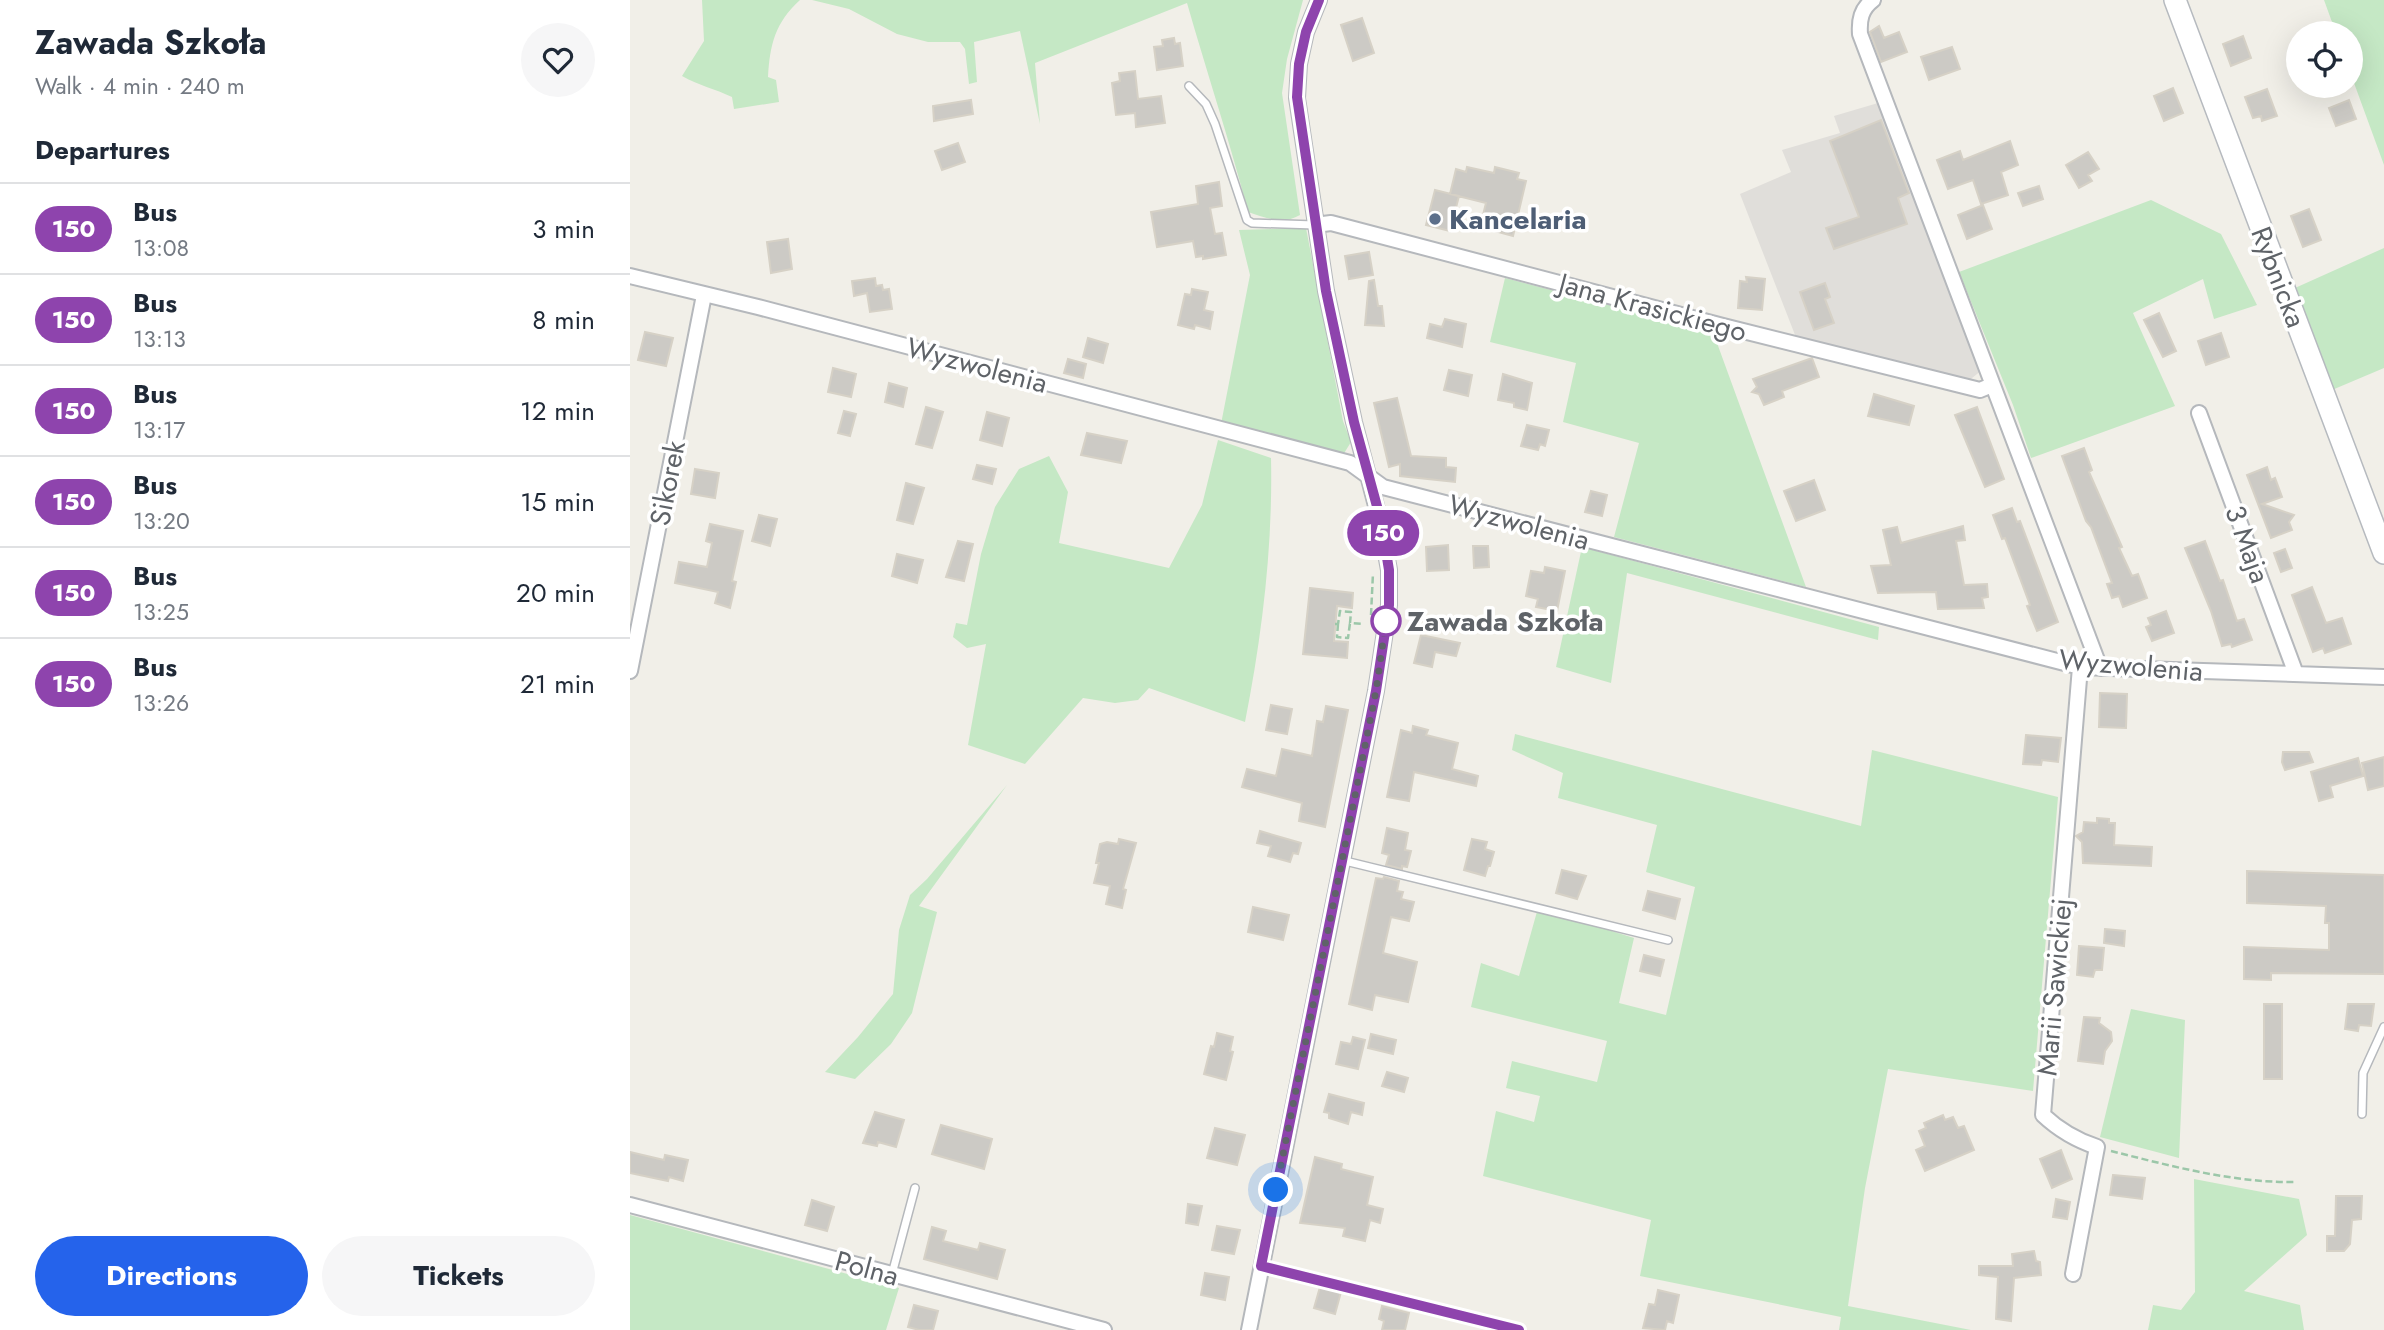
<!DOCTYPE html>
<html lang="en">
<head>
<meta charset="utf-8">
<style>
  :root { --surface:#fff; --page:#f6f6f7; --text:#1f2937; --muted:#747a83; --line:#e0e1e3; --accent:#2563eb }
  body { margin:0; font-family:Jost,sans-serif; background:var(--page); color:var(--text); height:100vh; display:flex; flex-direction:column; font-size:26px; white-space:nowrap }
  * { box-sizing:border-box; margin:0 }
  p { font-size:23px; color:var(--muted) }
  .icon { flex:none; width:38px; height:38px; fill:none; stroke:currentColor; stroke-width:2; stroke-linecap:round; stroke-linejoin:round }
  .map { position:relative; flex:1; overflow:hidden }
  .side { display:flex; flex-direction:column; background:var(--surface); width:630px }
  .side>* { flex:none }
  .badge { padding:0 14px; border-radius:23px; font-size:24px; line-height:46px }
  .fabs { position:absolute; left:1656px; top:21px; display:grid; gap:14px }
  .fabs a { display:grid; place-items:center; width:77px; height:77px; border-radius:50%; background:var(--surface); box-shadow:0 7px 28px #0002; font-size:35px }
  .you { position:absolute; width:35px; height:35px; margin:-18px; border:5px solid #fff; border-radius:50%; background:#1a73e8; box-shadow:0 0 0 10px #1a73e833 }
  .map>.badge { position:absolute; translate:-50% -50%; box-shadow:0 0 0 4px #fff }
  h2 { padding:0 35px; font-size:26px; line-height:63px }
  .round { display:grid; place-items:center; flex:none; width:74px; height:74px; border-radius:37px; background:var(--page) }
  .head { display:flex; align-items:center; justify-content:space-between; height:119px; padding:0 35px }
  h1 { font-size:33px; font-weight:700; line-height:52px }
  .primary-button { display:flex; gap:14px; margin-top:auto; padding:14px 35px }
  .primary-button a { flex:1; height:80px; border-radius:42px; background:var(--accent); color:#fff; font-size:28px; font-weight:700; line-height:80px; text-align:center }
  .primary-button a+a { background:var(--page); color:var(--text) }
  ul { padding:0; list-style:none }
  li { display:flex; align-items:center; gap:21px; height:91px; padding:0 35px; border-top:2px solid var(--line) }
  li div { flex:1 }
  li b { display:block; font-size:26px }
  li em { font-style:normal }
  li .badge { min-width:77px; font-weight:700; text-align:center }
  main { display:flex; flex:1; min-height:0 }
  .map>svg:first-child { display:block }
  .industrial { fill:#e0deda }
  .green { fill:#c5e8c5 }
  .building { fill:#cccac5; stroke:#d6d1c6; stroke-width:2 }
  .lines { fill:none; stroke-linecap:round; stroke-linejoin:round }
  .lane-casing { stroke:#b5b8bc; stroke-width:10 }
  .street-casing { stroke:#b5b8bc; stroke-width:18 }
  .secondary-casing { stroke:#b6babf; stroke-width:24 }
  .path { stroke:#9cc7a9; stroke-width:2.5; stroke-dasharray:7 3.5; stroke-linecap:butt }
  .lane { stroke:#fff; stroke-width:7 }
  .street { stroke:#fff; stroke-width:14 }
  .secondary { stroke:#fff; stroke-width:21 }
  .line-casing { stroke:#fff; stroke-width:16 }
  .line { stroke:#8e44ad; stroke-width:10 }
  .walk { stroke:#5f6368; stroke-width:7; stroke-dasharray:0 12.6 }
  .service-dot { fill:#5c6f8a; stroke:#fff; stroke-width:2.5 }
  .stop-dot { fill:#fff; stroke:#8e44ad; stroke-width:3.5 }
  .labels { text-anchor:middle; stroke-width:7; stroke-linejoin:round; paint-order:stroke }
  .service-label { font-size:28px; font-weight:bold; fill:#4e5e75; stroke:#fff; text-anchor:start }
  .street-label { font-size:28px; fill:#5f6368; stroke:#fff }
  .stop-label { font-size:28px; font-weight:bold; fill:#5f6368; stroke:#fff; text-anchor:start }
</style>
</head>
<body>
<main>
<section class="side">
<div class="head"><div><h1>Zawada Szkoła</h1><p>Walk · 4 min · 240 m</p></div><a class="round"><svg class="icon" aria-label="heart" viewBox="0 0 24 24"><path d="M12 20l-8-8c-3-5 5-10 8-4 3-6 11-1 8 4z"/></svg></a></div>
<h2>Departures</h2>
<ul>
<li><span class="badge" style="background:#8e44ad;color:#fff">150</span><div><b>Bus</b><p>13:08</p></div><em>3 min</em></li>
<li><span class="badge" style="background:#8e44ad;color:#fff">150</span><div><b>Bus</b><p>13:13</p></div><em>8 min</em></li>
<li><span class="badge" style="background:#8e44ad;color:#fff">150</span><div><b>Bus</b><p>13:17</p></div><em>12 min</em></li>
<li><span class="badge" style="background:#8e44ad;color:#fff">150</span><div><b>Bus</b><p>13:20</p></div><em>15 min</em></li>
<li><span class="badge" style="background:#8e44ad;color:#fff">150</span><div><b>Bus</b><p>13:25</p></div><em>20 min</em></li>
<li><span class="badge" style="background:#8e44ad;color:#fff">150</span><div><b>Bus</b><p>13:26</p></div><em>21 min</em></li>
</ul>
<div class="primary-button"><a>Directions</a><a>Tickets</a></div>
</section>
<div class="map">
<svg width="1754" height="1330" viewBox="0 0 1754 1330">
  <rect width="100%" height="100%" fill="#f1efe8"/>
  <!-- industrial -->
  <path class="industrial" d="M1248 103 1352 370 1337 382 1167 340 1110 194 1161 172 1152 150 1210 133 1204 116Z"/>
  <!-- green -->
  <path class="green" d="M72 0H170C145 23 140 44 138 77L146 80 149 102 104 109 102 97C85 89 68 85 52 76L74 41Z
    M182 0H673L657 59 652 93 670 215C653 225 635 218 618 212 600 142 577 73 557 3L405 63 410 124 390 31 344 42 347 82 339 84 335 49 330 42H298L267 34 219 9Z
    M1694 0H1754V165L1720 72V33H1706Z
    M1521 200 1591 234 1627 305 1584 319 1573 279 1503 313 1545 406 1401 458 1383 405 1329 272Z
    M676 228 713 421 721 442 713 455 591 424 620 275 609 230Z
    M1754 248V368L1702 390 1665 288Z
    M875 278 1083 332 1176 587 984 537 1009 443 933 422 946 363 860 342Z
    M588 440 641 458C643 546 632 636 615 722L519 688 508 700 485 703 453 698 395 764 338 745 356 644 337 648 323 637 326 623 337 625 351 554 365 507 389 469 419 456 438 492 429 543 539 568 572 505Z
    M952 547 1249 627 1248 640 997 573 981 683 926 667Z
    M885 734 1231 826 1242 750 1428 797 1403 1091 1258 1069 1235 1188 1218 1306 1341 1330H1209L1211 1317 1010 1276 1021 1220 853 1176 866 1111 904 1122 910 1096 876 1088 882 1061 967 1082 977 1041 841 1007 851 963 889 976 908 908 1004 938 989 1003 1036 1015 1065 887 1016 872 1027 825 928 798 933 773 882 750Z
    M377 785 289 906 307 912 282 1013 261 1044 225 1079 195 1072 228 1037 263 994 269 930 280 895 297 879Z
    M1501 1009 1555 1020 1549 1158 1470 1137Z
    M1564 1179 1669 1199 1677 1235 1614 1291 1670 1305 1674 1330H1518L1523 1305 1551 1310 1565 1292Z
    M0 1215 269 1288 256 1330H0Z"/>
  <!-- building -->
  <path class="building" d="M732 18 744 53 723 61 711 25Z
    M1249 26 1254 38 1269 32 1277 52 1251 62 1240 32Z
    M1613 36 1621 58 1601 66 1593 44Z
    M544 38 545 44 550 43 553 66 527 70 524 47 533 46 532 40Z
    M1322 47 1330 69 1299 80 1291 57Z
    M505 71 508 99 531 96 535 123 506 127 505 113 486 115 482 83 490 81 489 73Z
    M1543 88 1553 113 1534 121 1524 96Z
    M1637 89 1647 116 1632 121 1631 116 1623 118 1615 97Z
    M341 100 343 114 304 121 303 106Z
    M1719 100 1726 119 1706 126 1699 108Z
    M1251 120 1279 193 1268 198 1277 224 1204 249 1196 228 1229 217 1200 141Z
    M1380 141 1388 165 1371 172 1378 195 1351 204 1343 180 1318 189 1307 160 1330 151 1333 160Z
    M328 143 335 162 312 170 305 151Z
    M1458 152 1469 169 1458 175 1462 181 1449 188 1436 165Z
    M837 167 864 173 865 167 889 173 887 179 896 181 883 236 850 227 856 203 820 194 826 169 836 172Z
    M589 182 592 206 580 208 585 234 592 233 596 255 573 259V256L566 257 563 241 527 247 521 212 568 204 566 186Z
    M1409 186 1413 199 1393 206 1388 193Z
    M805 190 829 196 820 231 796 225Z
    M1353 205 1362 229 1337 239 1328 215Z
    M1679 209 1691 240 1673 247 1661 216Z
    M158 239 162 269 141 273 137 242Z
    M739 252 743 275 719 279 715 256Z
    M1116 277 1135 279 1132 310 1108 308 1110 281 1117 282Z
    M245 278 246 286 252 285 253 290 259 289 262 309 240 312 237 293 224 296 222 281Z
    M744 280 748 306H752L754 326 735 325 739 281Z
    M1195 283 1200 297 1195 299 1204 323 1184 330 1170 292Z
    M562 289 578 292 574 310 583 312 580 329 565 325 564 329 548 325 555 294 561 295Z
    M1529 313 1546 351 1533 357 1514 320Z
    M815 319 836 324 832 347 797 338 800 324 812 327Z
    M15 332 43 338 36 366 8 360Z
    M1591 333 1599 357 1576 365 1568 341Z
    M458 338 478 344 473 363 453 357Z
    M1182 358 1189 377 1152 391 1154 397 1134 405 1129 394 1122 392 1127 387 1123 379Z
    M438 359 456 364 453 378 434 373Z
    M203 368 226 374 221 397 198 392Z
    M819 370 842 375 838 396 814 390Z
    M873 374 902 383 897 410 884 407V403L868 400Z
    M259 383 277 388 273 407 255 402Z
    M1244 394 1284 406 1279 425 1238 416Z
    M767 398 781 456 816 458V467L826 468 825 482 770 476V464L759 467 744 403Z
    M296 407 313 412 302 448 286 444Z
    M1347 407 1374 479 1355 487 1325 415Z
    M214 411 226 414 220 436 208 433Z
    M357 412 379 418 372 446 350 440Z
    M897 425 919 430 915 446 910 444 908 450 891 446Z
    M457 433 497 441 491 463 451 455Z
    M1454 448 1462 470 1459 472 1492 547 1489 548 1502 576 1508 574 1517 598 1493 607 1489 596 1482 598 1477 584 1482 583 1461 527 1456 521 1432 456Z
    M347 465 366 469 362 484 343 479Z
    M1637 467 1641 480 1645 478 1652 497 1632 504 1664 515 1659 522 1662 530 1641 538 1617 475Z
    M65 469 89 473 85 498 61 494Z
    M1184 480 1195 510 1166 521 1154 491Z
    M276 483 294 488 283 524 267 520Z
    M961 491 977 495 972 516 955 512Z
    M1382 508 1387 522 1390 521 1428 622 1407 631 1397 606 1400 605 1375 538 1372 539 1363 515Z
    M129 515 147 519 140 546 122 541Z
    M80 524 113 531 102 581 106 582 100 608 85 603 88 592 45 583 49 562 77 567 82 543 76 541Z
    M1333 526 1335 540 1326 541 1334 585 1357 584 1358 597 1352 598 1354 608 1308 609 1306 592 1248 593 1241 566 1261 565 1253 530 1267 527 1271 543Z
    M328 541 343 544 334 581 316 577Z
    M1575 541 1590 581 1593 580 1607 621 1614 619 1622 640 1602 647 1601 644 1592 646 1581 611 1555 548Z
    M818 545 819 570 797 571 796 547Z
    M843 546H858L859 567 844 568Z
    M1655 549 1662 568 1651 572 1644 553Z
    M267 554 293 560 287 583 262 576Z
    M915 567 935 571 927 611 906 607 908 599 896 596 901 571 914 573Z
    M1682 587 1696 623 1712 618 1721 644 1695 653 1693 648 1683 652 1662 595Z
    M680 588 723 593 722 608 707 606 704 641 718 642 717 658 673 654Z
    M1536 611 1544 633 1522 641 1516 627 1521 625 1518 618Z
    M791 635 830 643 826 656 805 652 802 667 784 663Z
    M1470 693 1497 694 1496 728 1469 727Z
    M641 705 662 709 657 734 636 730Z
    M696 706 718 710 695 827 669 821 672 803 612 787 617 769 646 776 652 749 682 756 687 721 693 722Z
    M783 726 798 730 796 735 828 743 822 769 848 776 846 786 784 772 779 801 757 797 771 730 782 733Z
    M1396 735 1431 738 1428 762 1412 760 1411 765 1393 764Z
    M1653 752H1679L1683 762 1655 770 1652 762Z
    M1754 757V786L1738 790 1732 763Z
    M1728 758 1733 776 1700 786 1703 797 1689 801 1681 772Z
    M1467 818 1479 819V823H1485L1484 845 1522 847 1521 866 1453 863 1452 842 1446 836 1453 832 1454 822 1467 823Z
    M757 828 778 833 775 850 781 851 777 867 772 866V869L756 865 759 855 752 853Z
    M630 831 671 843 668 854 663 853 660 862 638 856 641 846 627 843Z
    M489 839 506 843 493 889 496 890 492 908 476 904 480 886 464 883 469 863H466L470 844 477 842 488 844Z
    M842 839 857 842 855 849 864 852 860 866H858L855 876 834 870Z
    M932 870 956 876 947 899 926 893Z
    M1617 871 1754 875V974L1641 973V980L1614 979V947L1699 950V923H1695L1696 906 1617 903Z
    M754 877 769 881 767 891 773 892 771 899 784 902 779 921 761 917 753 953 787 962 778 1002 745 995 742 1010 719 1004 746 878 753 879Z
    M1018 891 1050 899 1045 919 1013 910Z
    M623 907 659 915 653 940 618 932Z
    M1475 929 1495 931 1494 946 1474 943Z
    M1449 946 1474 948 1472 970H1465L1463 977 1447 975Z
    M1014 955 1034 960 1030 976 1010 971Z
    M1634 1004H1652V1079H1634Z
    M1718 1004H1744L1741 1026 1729 1025 1728 1031 1715 1029Z
    M1454 1017 1470 1018 1469 1023 1481 1032 1482 1041 1475 1051 1473 1064 1448 1061Z
    M587 1033 603 1037 600 1051 603 1052 596 1080 574 1074 581 1046 584 1047Z
    M741 1034 766 1040 763 1054 738 1048Z
    M723 1037 735 1040 728 1069 706 1064 711 1042 721 1044Z
    M757 1072 778 1078 774 1092 752 1086Z
    M699 1094 734 1103 732 1115 721 1112 718 1124 699 1118V1113L694 1112Z
    M245 1112 274 1120 266 1147 248 1142 247 1146 233 1143Z
    M1313 1115 1315 1120 1323 1117 1328 1128 1334 1126 1344 1150 1295 1171 1286 1150 1295 1146 1289 1131 1296 1128 1294 1123Z
    M311 1125 362 1139 354 1169 302 1154Z
    M585 1128 615 1135 607 1165 577 1158Z
    M1431 1150 1442 1179 1422 1188 1410 1159Z
    M0 1152 34 1160 35 1155 58 1160 53 1181 39 1177 38 1181 0 1173Z
    M685 1157 712 1164 711 1169 743 1177 737 1205 753 1209 750 1223 740 1220 735 1241 713 1236 715 1228 670 1223Z
    M1483 1175 1515 1178 1512 1199 1480 1195Z
    M1706 1196H1732L1731 1219 1722 1220 1720 1244 1714 1251H1697V1236H1705Z
    M1426 1199 1440 1202 1437 1219 1423 1217Z
    M182 1200 204 1207 197 1231 175 1225Z
    M558 1204 572 1206 568 1225 556 1223Z
    M587 1226 610 1230 604 1254 582 1250Z
    M302 1227 316 1231 313 1241 348 1250 350 1243 375 1250 367 1279 294 1259Z
    M1404 1251 1406 1261 1410 1262 1411 1275 1384 1278 1381 1321 1366 1319 1368 1277 1349 1275V1266H1383L1382 1254Z
    M575 1273 599 1277 595 1300 571 1295Z
    M690 1287 711 1292 705 1314 684 1308Z
    M1028 1290 1049 1295 1043 1323 1037 1321 1035 1330 1013 1328 1019 1304 1025 1305Z
    M284 1305 308 1311 303 1330H289L278 1327Z
    M752 1306 779 1313 775 1330H752L754 1321 749 1319Z"/>
  <g class="lines">
    <defs>
      <path id="lane" d="M559 86 576 104 585 124 617 220 622 223 685 225
        M711 860 1038 940
        M1732 1114 1733 1073 1754 1027
        M632 1266 889 1330
        M262 1274 285 1188"/>
      <path id="street" d="M1243 0C1231 9 1229 20 1230 34L1470 668
        M685 225 701 223 1093 326 1350 390 1362 385
        M0 276 128 307 720 463 753 487 1450 667 1754 677
        M1569 413 1666 674
        M0 671 74 295
        M0 1205 474 1330
        M1443 1274 1467 1147C1446 1140 1430 1131 1413 1115L1450 667
        M619 1330 746 691 759 605V570L750 521 724 422 696 291 667 98 669 64 676 32 689 0"/>
      <path id="secondary" d="M1545 0 1754 553"/>
    </defs>
    <!-- lane casing -->
    <use href="#lane" class="lane-casing"/>
    <!-- street casing -->
    <use href="#street" class="street-casing"/>
    <!-- secondary casing -->
    <use href="#secondary" class="secondary-casing"/>
    <!-- path -->
    <path class="path" d="M741 615 743 573
      M705 624H708L710 611 721 612 720 623 734 624
      M708 624 707 637 718 638 720 623
      M1481 1151C1541 1166 1603 1183 1666 1182"/>
    <!-- lane -->
    <use href="#lane" class="lane"/>
    <!-- street -->
    <use href="#street" class="street"/>
    <!-- secondary -->
    <use href="#secondary" class="secondary"/>
  </g>
  <g class="lines">
    <defs>
      <path id="line" d="M689 0 676 32 669 64 667 97 696 291 724 422 751 521 759 570V605L746 691 631 1266 889 1330"/>
    </defs>
    <!-- line casing -->
    <use href="#line" class="line-casing"/>
    <!-- line -->
    <use href="#line" class="line"/>
    <!-- walk -->
    <path class="walk" d="M646 1190 746 691 756 621"/>
  </g>
  <!-- markers -->
  <circle class="service-dot" cx="805" cy="219" r="7"/>
  <circle class="stop-dot" cx="756" cy="621" r="14"/>
  <g class="labels">
    <!-- service labels -->
    <g class="service-label">
      <text x="819" y="229">Kancelaria</text>
    </g>
    <!-- street labels -->
    <g class="street-label">
      <text transform="translate(1649 277) rotate(69)" y="10">Rybnicka</text>
      <text transform="translate(1023 307) rotate(15)" y="10">Jana Krasickiego</text>
      <text transform="translate(347 365) rotate(15)" y="10">Wyzwolenia</text>
      <text transform="translate(37 483) rotate(-79)" y="10">Sikorek</text>
      <text transform="translate(889 522) rotate(15)" y="10">Wyzwolenia</text>
      <text transform="translate(1618 544) rotate(70)" y="10">3 Maja</text>
      <text transform="translate(1501 665) rotate(5)" y="10">Wyzwolenia</text>
      <text transform="translate(1424 987) rotate(-85)" y="10">Marii Sawickiej</text>
      <text transform="translate(237 1268) rotate(15)" y="10">Polna</text>
    </g>
    <!-- stop labels -->
    <g class="stop-label">
      <text x="777" y="631">Zawada Szkoła</text>
    </g>
  </g>
</svg>
<div class="fabs">
<a><svg class="icon" aria-label="locate" viewBox="0 0 24 24"><circle cx="12" cy="12" r="6"/><path d="M12 2v4M12 18v4M2 12h4M18 12h4"/></svg></a>
</div>
<div class="you" style="left:646px;top:1190px"></div>
<b class="badge" style="left:753px;top:533px;background:#8e44ad;color:#fff">150</b>
</div>
</main>
</body>
</html>
